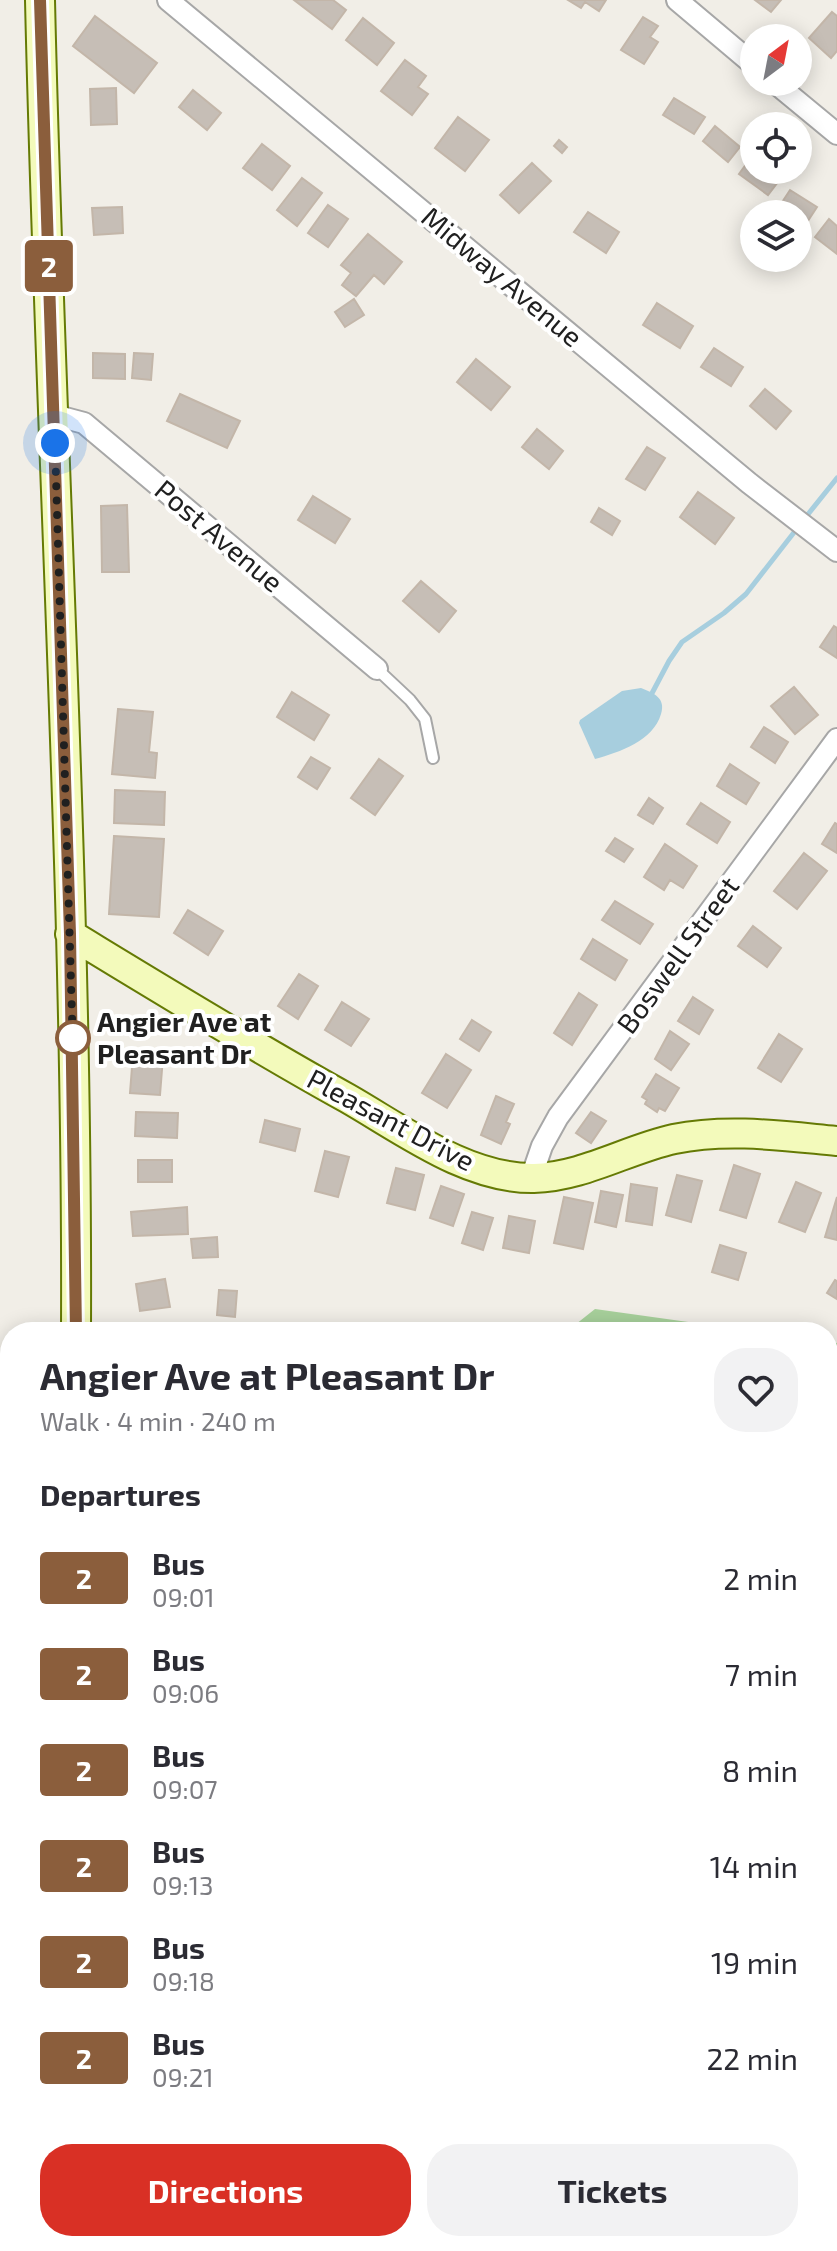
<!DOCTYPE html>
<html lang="en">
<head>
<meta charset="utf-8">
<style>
  :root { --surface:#fff; --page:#f2f2f3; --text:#2b2b33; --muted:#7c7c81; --accent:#d93025 }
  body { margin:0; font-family:"Exo 2",sans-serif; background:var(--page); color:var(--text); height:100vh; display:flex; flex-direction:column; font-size:30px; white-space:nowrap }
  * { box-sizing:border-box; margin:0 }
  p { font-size:26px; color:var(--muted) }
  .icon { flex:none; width:44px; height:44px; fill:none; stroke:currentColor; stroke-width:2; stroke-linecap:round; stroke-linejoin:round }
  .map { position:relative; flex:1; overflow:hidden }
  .sheet { position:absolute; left:0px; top:1322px; width:838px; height:930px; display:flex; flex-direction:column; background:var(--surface); border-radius:32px 32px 0 0; box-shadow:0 4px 20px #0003 }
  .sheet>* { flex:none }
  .badge { padding:0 16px; border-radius:6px; font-size:28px; line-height:52px }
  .needle { width:52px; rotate:32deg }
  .controls { position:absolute; left:740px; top:24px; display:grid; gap:16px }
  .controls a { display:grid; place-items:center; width:72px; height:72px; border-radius:50%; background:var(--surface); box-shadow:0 4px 20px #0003; font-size:40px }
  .you { position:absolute; width:40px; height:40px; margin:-20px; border:6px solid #fff; border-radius:50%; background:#1a73e8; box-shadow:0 0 0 12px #1a73e833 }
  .map>.badge { position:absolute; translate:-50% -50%; box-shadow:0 0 0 4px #fff }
  h2 { padding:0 40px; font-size:30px; line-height:72px }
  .round { display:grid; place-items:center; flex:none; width:84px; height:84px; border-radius:32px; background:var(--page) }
  .overview { display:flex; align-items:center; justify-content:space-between; height:136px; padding:0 40px }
  h1 { font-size:38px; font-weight:700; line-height:60px }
  .action { display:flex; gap:16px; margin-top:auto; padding:16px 40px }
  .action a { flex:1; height:92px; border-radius:32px; background:var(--accent); color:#fff; font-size:32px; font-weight:700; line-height:92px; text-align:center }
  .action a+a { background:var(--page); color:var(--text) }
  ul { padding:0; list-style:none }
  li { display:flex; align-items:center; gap:24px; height:96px; padding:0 40px }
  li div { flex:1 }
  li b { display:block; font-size:30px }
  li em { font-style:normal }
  li .badge { min-width:88px; font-weight:700; text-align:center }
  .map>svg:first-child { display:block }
  .forest { fill:#a7d09b }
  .water { fill:#a7cede }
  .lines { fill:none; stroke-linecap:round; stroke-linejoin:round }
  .stream { stroke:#a7cede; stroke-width:5 }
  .building { fill:#c6beb6; stroke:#c3b6a9; stroke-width:2 }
  .lane-casing { stroke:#a7a7a7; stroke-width:14 }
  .street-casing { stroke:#a7a7a7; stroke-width:24 }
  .secondary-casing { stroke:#657a04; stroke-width:32 }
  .lane { stroke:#fff; stroke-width:10 }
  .street { stroke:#fff; stroke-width:20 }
  .secondary { stroke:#f3fabb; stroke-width:28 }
  .line-casing { stroke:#fff; stroke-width:18 }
  .line { stroke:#8b5e3c; stroke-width:12 }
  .walk { stroke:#202020; stroke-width:8; stroke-dasharray:0 14.4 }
  .stop-dot { fill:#fff; stroke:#8b5e3c; stroke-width:4 }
  .labels { text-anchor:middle; stroke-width:8; stroke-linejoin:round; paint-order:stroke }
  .street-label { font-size:28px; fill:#202020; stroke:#fff }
  .stop-label { font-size:28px; font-weight:bold; fill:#202020; stroke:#fff; text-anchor:start }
</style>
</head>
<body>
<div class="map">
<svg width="837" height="2251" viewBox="0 0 837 2251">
  <rect width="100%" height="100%" fill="#f1eee7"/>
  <!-- forest -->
  <path class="forest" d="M595 1309 760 1332H566Z
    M828 1342 837 1343V2251H0L10 2173V2242H828Z"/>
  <!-- water -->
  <path class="water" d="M641 688C654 693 666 698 661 714 653 741 620 752 595 759L579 723 580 720 622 691Z"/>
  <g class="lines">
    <!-- stream -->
    <path class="stream" d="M805 518 837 478
      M650 697 669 661 682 642 724 613 746 594 799 526"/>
  </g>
  <!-- building -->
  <path class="building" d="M294 0H333L346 10 332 29Z
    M568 0H606L599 11 585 2 581 8Z
    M755 0H781L771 12Z
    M832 12 837 16V51L831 58 809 38Z
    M95 16 157 63 134 93 73 46Z
    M643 17 658 26 650 37 658 42 644 64 621 50Z
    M363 18 394 43 377 65 346 40Z
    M405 60 426 76 418 87 428 94 412 115 381 91Z
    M116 88 117 124 91 125 90 89Z
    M193 90 221 113 207 130 179 107Z
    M674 98 705 117 694 134 663 115Z
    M458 117 489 140 465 171 435 148Z
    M715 126 740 147 728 162 703 141Z
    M559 140 567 147 562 153 554 146Z
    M262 144 290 166 272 190 243 168Z
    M752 156 754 170H771L781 178 768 195 739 174Z
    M532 163 551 181 519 213 500 195Z
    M302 178 322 193 297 226 277 210Z
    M790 190 817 207 806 224 798 219V214H790L779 207Z
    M328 205 348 219 328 247 308 233Z
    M122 207 123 233 94 235 92 208Z
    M588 212 619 232 606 253 574 232Z
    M829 219 837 226V254L815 237Z
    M368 234 402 262 384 284 374 275 356 296 342 285 351 273 341 265Z
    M354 299 364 315 345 327 335 312Z
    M657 303 693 326 680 348 643 325Z
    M714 348 743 367 731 386 701 367Z
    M93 353 125 354V379L93 378Z
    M134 353 153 354 151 380 132 378Z
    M476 359 510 387 491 410 457 382Z
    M765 389 791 411 776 429 750 406Z
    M180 394 240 421 227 448 167 421Z
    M537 429 563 451 549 469 522 447Z
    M647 447 665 458 645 490 626 479Z
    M698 492 734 518 715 544 680 517Z
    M313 496 350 519 335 543 298 520Z
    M127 505 129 572H102L101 506Z
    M599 508 620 521 612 535 591 522Z
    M421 581 456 611 439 632 403 601Z
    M834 626 837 628V658L820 647Z
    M794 687 818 715 795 734 771 706Z
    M292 692 329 715 314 740 277 717Z
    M118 709 153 712 149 752 157 753 155 778 112 774Z
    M764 727 788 742 775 763 751 747Z
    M311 757 330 768 317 789 298 777Z
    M379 759 403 776 375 815 351 798Z
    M730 764 759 783 746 804 717 786Z
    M115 790 165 792 164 825 114 823Z
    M649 798 663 808 653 824 638 815Z
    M701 803 730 822 717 843 687 824Z
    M835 823 837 824V853L822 844Z
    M114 836 164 839 159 917 109 914Z
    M615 838 633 849 624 862 606 851Z
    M665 844 697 866 683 888 670 880 664 890 644 877Z
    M804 853 827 871 797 909 774 891Z
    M615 901 653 924 640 944 602 920Z
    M188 910 223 931 208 955 174 933Z
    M753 926 781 948 767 967 738 946Z
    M593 939 627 960 615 980 581 959Z
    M299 974 318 986 298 1019 278 1006Z
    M579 993 597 1005 572 1045 554 1033Z
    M693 997 713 1010 699 1034 678 1021Z
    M342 1002 369 1019 351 1046 325 1030Z
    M472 1020 491 1032 479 1051 460 1039Z
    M670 1031 689 1044 671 1070 655 1059Z
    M779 1034 802 1049 781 1082 758 1068Z
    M133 1054 163 1057 160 1095 130 1093Z
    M446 1054 471 1070 447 1108 422 1093Z
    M656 1074 679 1088 665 1111 659 1108 657 1112 645 1104 647 1100 642 1097Z
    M496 1096 514 1104 506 1122 510 1124 501 1144 481 1135Z
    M136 1112 178 1113 177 1138 135 1136Z
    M591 1112 606 1121 591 1143 576 1133Z
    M265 1120 300 1129 295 1151 260 1142Z
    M325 1151 349 1157 338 1197 315 1191Z
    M138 1160H172V1182H138Z
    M734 1165 760 1174 746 1218 720 1210Z
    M396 1168 424 1175 415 1210 387 1203Z
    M677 1175 702 1181 691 1222 666 1215Z
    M796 1182 821 1193 805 1232 779 1222Z
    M631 1184 657 1188 652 1225 626 1221Z
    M441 1186 464 1194 453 1226 430 1218Z
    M601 1191 623 1195 616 1227 595 1222Z
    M564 1197 593 1203 583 1249 554 1243Z
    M837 1197V1240L825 1237Z
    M187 1207 188 1234 133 1236 131 1212Z
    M472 1212 493 1218 483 1250 462 1243Z
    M509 1216 535 1221 529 1253 503 1248Z
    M217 1237 218 1257 193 1258 191 1239Z
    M720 1245 746 1253 738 1280 712 1272Z
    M165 1279 170 1307 140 1311 136 1284Z
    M835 1280 837 1281V1299L827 1293Z
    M219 1290 237 1291 235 1317 217 1315Z"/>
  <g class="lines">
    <defs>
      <path id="lane" d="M377 669 410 700 425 719 433 758"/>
      <path id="street" d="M168 0 749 483 837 551
        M677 0 754 65
        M774 82 837 134
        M54 415 84 423 377 669
        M531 1178 542 1146 558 1117 837 739"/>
      <path id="secondary" d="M40 0C50 444 78 888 76 1332
        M70 934C162 990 253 1046 347 1098 403 1130 467 1179 534 1178 583 1177 628 1149 674 1139 728 1128 783 1136 837 1141
        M0 2008 10 1960"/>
    </defs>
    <!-- lane casing -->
    <use href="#lane" class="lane-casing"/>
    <!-- street casing -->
    <use href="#street" class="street-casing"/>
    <!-- secondary casing -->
    <use href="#secondary" class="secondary-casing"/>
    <!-- lane -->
    <use href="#lane" class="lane"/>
    <!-- street -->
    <use href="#street" class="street"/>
    <!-- secondary -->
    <use href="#secondary" class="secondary"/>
  </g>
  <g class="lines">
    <defs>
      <path id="line" d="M40 0 70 934 76 1332"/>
    </defs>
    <!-- line casing -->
    <use href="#line" class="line-casing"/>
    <!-- line -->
    <use href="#line" class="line"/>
    <!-- walk -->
    <path class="walk" d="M55 443 73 1050V1038"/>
  </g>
  <!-- markers -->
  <circle class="stop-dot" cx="73" cy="1038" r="16"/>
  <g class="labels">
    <!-- street labels -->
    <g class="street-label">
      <text transform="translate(502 277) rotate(40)" y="10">Midway Avenue</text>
      <text transform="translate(219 536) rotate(40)" y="10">Post Avenue</text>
      <text transform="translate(678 955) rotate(-54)" y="10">Boswell Street</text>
      <text transform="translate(391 1120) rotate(28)" y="10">Pleasant Drive</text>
    </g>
    <!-- stop labels -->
    <g class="stop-label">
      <text x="97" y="1032">Angier Ave at<tspan x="97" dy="32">Pleasant Dr</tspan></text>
    </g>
  </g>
</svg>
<div class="controls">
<a><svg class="needle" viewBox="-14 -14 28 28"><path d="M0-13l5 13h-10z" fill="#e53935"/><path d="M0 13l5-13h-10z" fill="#7c7c81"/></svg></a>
<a><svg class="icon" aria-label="locate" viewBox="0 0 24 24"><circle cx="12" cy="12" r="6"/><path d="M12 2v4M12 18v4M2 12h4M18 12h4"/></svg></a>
<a><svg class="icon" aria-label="layers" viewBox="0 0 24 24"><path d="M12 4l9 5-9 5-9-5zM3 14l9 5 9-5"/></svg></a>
</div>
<div class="you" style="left:55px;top:443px"></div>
<b class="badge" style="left:49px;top:266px;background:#8b5e3c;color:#fff">2</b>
<section class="sheet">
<div class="overview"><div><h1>Angier Ave at Pleasant Dr</h1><p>Walk · 4 min · 240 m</p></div><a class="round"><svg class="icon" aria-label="heart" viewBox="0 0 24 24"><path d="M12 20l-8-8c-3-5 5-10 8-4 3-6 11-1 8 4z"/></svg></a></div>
<h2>Departures</h2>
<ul>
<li><span class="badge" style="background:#8b5e3c;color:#fff">2</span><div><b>Bus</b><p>09:01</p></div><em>2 min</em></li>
<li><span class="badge" style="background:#8b5e3c;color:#fff">2</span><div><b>Bus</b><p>09:06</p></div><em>7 min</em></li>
<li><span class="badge" style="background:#8b5e3c;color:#fff">2</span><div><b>Bus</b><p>09:07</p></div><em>8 min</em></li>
<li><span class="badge" style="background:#8b5e3c;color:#fff">2</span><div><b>Bus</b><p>09:13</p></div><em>14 min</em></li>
<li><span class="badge" style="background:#8b5e3c;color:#fff">2</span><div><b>Bus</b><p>09:18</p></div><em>19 min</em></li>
<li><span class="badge" style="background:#8b5e3c;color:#fff">2</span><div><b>Bus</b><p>09:21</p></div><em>22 min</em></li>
</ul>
<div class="action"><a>Directions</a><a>Tickets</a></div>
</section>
</div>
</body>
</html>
